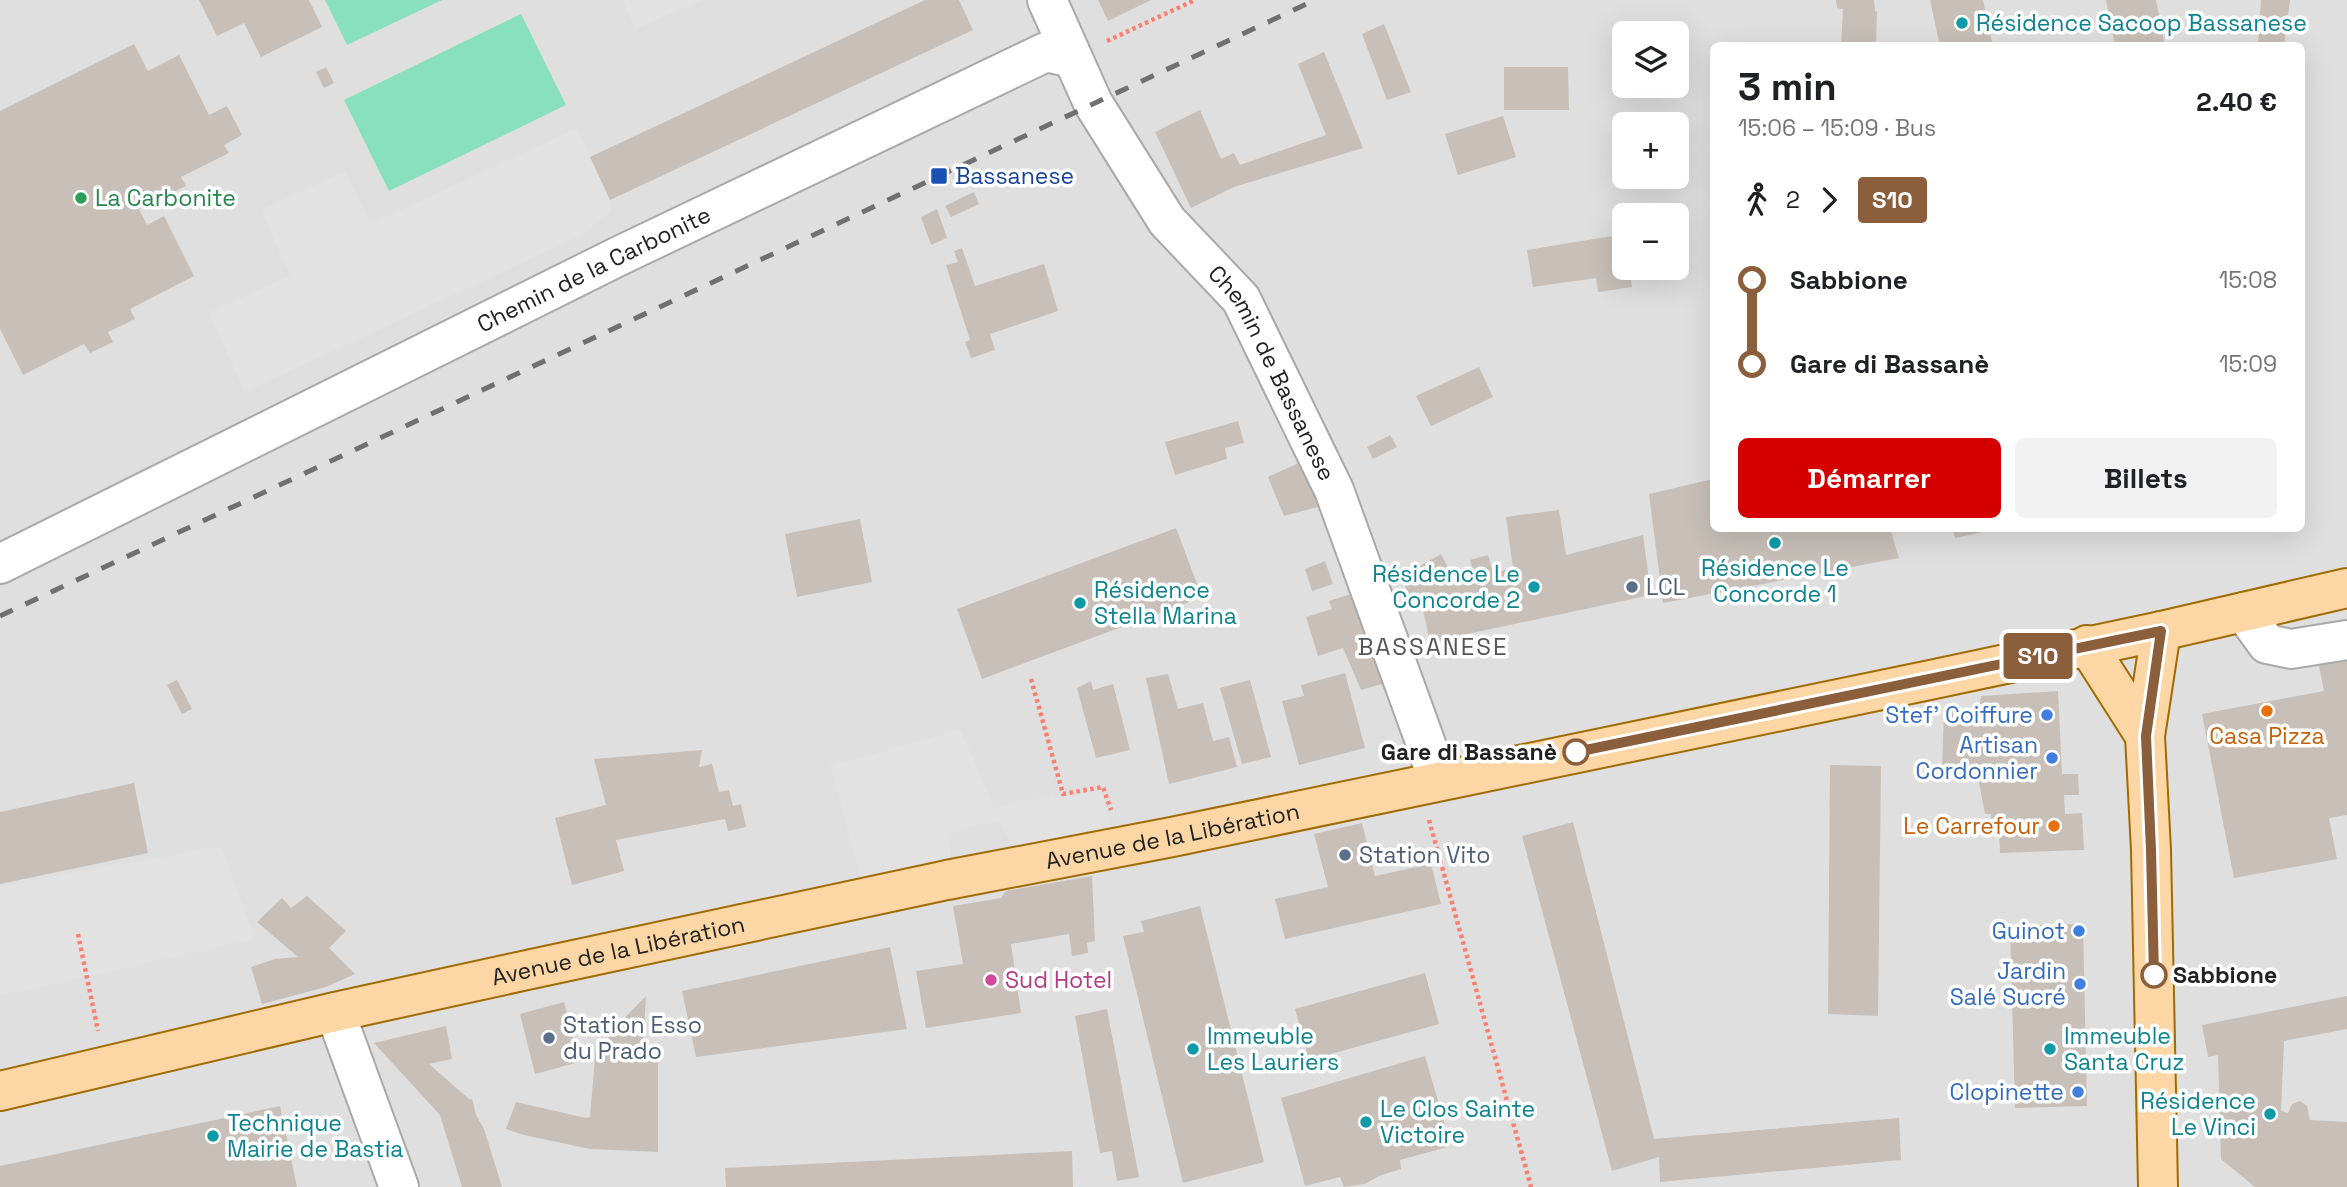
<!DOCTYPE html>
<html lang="fr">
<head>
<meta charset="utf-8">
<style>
  :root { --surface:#fff; --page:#f2f2f2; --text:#202124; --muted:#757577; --accent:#d40000 }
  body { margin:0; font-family:"Space Grotesk",sans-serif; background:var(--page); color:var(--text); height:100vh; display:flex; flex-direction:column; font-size:26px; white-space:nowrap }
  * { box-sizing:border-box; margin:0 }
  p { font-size:23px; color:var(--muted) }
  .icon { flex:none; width:38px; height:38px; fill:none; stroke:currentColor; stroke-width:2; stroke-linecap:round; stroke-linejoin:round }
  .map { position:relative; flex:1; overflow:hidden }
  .sheet { position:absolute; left:1710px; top:42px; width:595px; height:490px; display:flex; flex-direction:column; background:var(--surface); border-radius:10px; box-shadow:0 7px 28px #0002 }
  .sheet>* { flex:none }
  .badge { padding:0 14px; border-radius:5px; font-size:24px; line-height:46px }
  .buttons { position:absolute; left:1612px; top:21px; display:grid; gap:14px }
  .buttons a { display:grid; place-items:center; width:77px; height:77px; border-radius:10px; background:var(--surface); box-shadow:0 7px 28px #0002; font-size:35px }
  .map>.badge { position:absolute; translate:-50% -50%; box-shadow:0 0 0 4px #fff }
  .legs { display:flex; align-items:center; gap:10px; height:77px; padding:0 28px; font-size:23px }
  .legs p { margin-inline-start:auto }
  .summary { display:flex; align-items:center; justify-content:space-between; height:119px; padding:0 28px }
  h1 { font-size:38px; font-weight:700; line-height:52px }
  .primary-button { display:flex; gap:14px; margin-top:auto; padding:14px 28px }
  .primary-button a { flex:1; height:80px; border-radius:10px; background:var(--accent); color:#fff; font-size:28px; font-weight:700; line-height:80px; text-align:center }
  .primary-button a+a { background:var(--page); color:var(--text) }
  ul { padding:0 28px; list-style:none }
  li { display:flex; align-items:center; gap:24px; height:84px; font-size:26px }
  li i { display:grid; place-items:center; width:10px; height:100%; margin:0 9px; background:currentColor }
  li i::after { content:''; width:18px; height:18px; margin:-9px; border:5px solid; border-radius:50%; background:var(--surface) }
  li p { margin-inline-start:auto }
  li:first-child i { background:linear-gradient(#0000 50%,currentColor 0) }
  li:last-child i { background:linear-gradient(currentColor 50%,#0000 0) }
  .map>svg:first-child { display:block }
  .residential { fill:#e0dfdf; fill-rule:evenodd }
  .pitch { fill:#88e0be }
  .parking { fill:#e2e2e2 }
  .building { fill:#c7bfb8 }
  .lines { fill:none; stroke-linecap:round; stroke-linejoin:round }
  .minor-casing { stroke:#a9a9a9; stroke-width:42 }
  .major-casing { stroke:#a06b00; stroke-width:42 }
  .path { stroke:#fa8072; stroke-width:4.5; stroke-dasharray:3.5 3.5; stroke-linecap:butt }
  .minor { stroke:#fff; stroke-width:38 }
  .major { stroke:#fcd6a4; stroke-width:38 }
  .rail { stroke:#707070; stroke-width:5; stroke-dasharray:14 14; stroke-linecap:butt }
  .line-1-casing { stroke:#fff; stroke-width:16 }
  .line-1 { stroke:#8b5e3c; stroke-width:10 }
  .culture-dot { fill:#0f9aa8; stroke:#fff; stroke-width:2.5 }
  .transit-dot { fill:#1a4fb4; stroke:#fff; stroke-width:2.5 }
  .leisure-dot { fill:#2e9e5b; stroke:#fff; stroke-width:2.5 }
  .service-dot { fill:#5c6f8a; stroke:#fff; stroke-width:2.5 }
  .food-dot { fill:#e8710a; stroke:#fff; stroke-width:2.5 }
  .shop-dot { fill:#3f7fe0; stroke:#fff; stroke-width:2.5 }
  .stop-1-dot { fill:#fff; stroke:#8b5e3c; stroke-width:3.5 }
  .hotel-dot { fill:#d1479c; stroke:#fff; stroke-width:2.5 }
  .labels { text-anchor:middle; stroke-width:7; stroke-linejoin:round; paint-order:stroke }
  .culture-label { font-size:23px; fill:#0d838f; stroke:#fff; text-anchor:start }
  .transit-label { font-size:23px; fill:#164399; stroke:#fff; text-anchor:start }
  .leisure-label { font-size:23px; fill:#27864d; stroke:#fff; text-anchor:start }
  .street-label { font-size:23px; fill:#222; stroke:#fff }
  .service-label { font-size:23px; fill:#4e5e75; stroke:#fff; text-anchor:start }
  .shop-label { font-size:23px; fill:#366cbe; stroke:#fff; text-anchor:end }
  .food-label { font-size:23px; fill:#c56008; stroke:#fff }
  .stop-label { font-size:23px; font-weight:bold; fill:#222; stroke:#fff; text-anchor:end }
  .hotel-label { font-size:23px; fill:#b23c85; stroke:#fff; text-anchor:start }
  .neighbourhood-label { font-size:24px; letter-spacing:2px; fill:#555; stroke:#fff }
</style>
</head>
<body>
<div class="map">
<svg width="2347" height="1187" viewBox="0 0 2347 1187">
  <rect width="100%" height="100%" fill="#f2efe9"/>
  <!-- residential -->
  <path class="residential" d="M0 0H2347V1187H0ZM1624 33H1676V86H1624ZM1713 46H2301V528H1713ZM1624 124H1676V177H1624ZM1624 215H1676V268H1624Z"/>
  <!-- pitch -->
  <path class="pitch" d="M325 0H442L347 45Z
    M521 14 566 105 389 191 344 100Z"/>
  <!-- parking -->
  <path class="parking" d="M623 0H703L635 29Z
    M577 128 610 200 611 211 582 235 245 392 209 313 290 275 261 210 345 171 371 224Z
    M960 729 994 807 1052 795 1054 799 1100 790 1112 828 1012 848 999 820 948 832 951 857 861 877 830 766Z
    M221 846 255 939 0 996V887Z"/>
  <!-- building -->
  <path class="building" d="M199 0H309L322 27 261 57 244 23 217 36Z
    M925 0H959L973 30 610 200 590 157Z
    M1098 0H1151L1108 21Z
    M1836 0H1874L1875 11 1877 12 1876 46H1841L1843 9 1837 8Z
    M1930 0H1983L1993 46H1940Z
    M2106 0H2156L2165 46H2115Z
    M2261 0H2290L2284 46H2258Z
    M1384 24 1411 92 1387 100 1362 34Z
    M134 44 148 71 179 55 209 115 227 106 242 135 224 145 229 153 181 177 186 186 139 209 147 225 164 216 194 276 130 309 135 319 108 332 113 342 90 353 84 344 23 375 0 329V111Z
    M1324 52 1363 148 1234 187 1191 208 1155 132 1200 110 1221 159 1234 153 1240 165 1326 135 1298 64Z
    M326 67 334 83 324 88 316 72Z
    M1504 67H1568L1569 110H1504Z
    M1503 116 1516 157 1458 175 1445 134Z
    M974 192 979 204 951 217 945 206Z
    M937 209 947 238 931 245 921 217Z
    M1624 234V268H1629L1632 287 1598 292 1596 278 1533 287 1527 250Z
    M962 248 975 286 1044 264 1058 311 990 334 995 350 971 358 965 342 970 340 946 265 958 262 954 251Z
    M1479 367 1493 397 1431 426 1416 396Z
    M1238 421 1244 443 1225 448 1227 459 1175 475 1165 442Z
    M1390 435 1397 447 1373 459 1367 447Z
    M1301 462 1321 506 1284 516 1268 477Z
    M1713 479V528H1890L1899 558 1663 603 1649 494Z
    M1559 510 1566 555 1643 535 1651 595 1430 642 1419 592 1409 596 1401 577 1441 554 1453 577H1475L1470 560 1488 555 1493 573 1513 568 1506 517Z
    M860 519 872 582 797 597 785 534Z
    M1176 528 1202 597 982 679 957 609Z
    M1953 528H1993V530L1955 538Z
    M1325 561 1333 584 1312 591 1305 569Z
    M1354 593 1389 682 1361 690 1343 648 1318 656 1306 617 1332 609 1329 601Z
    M2347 619V815L2329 818 2337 859 2234 878 2202 714 2324 691 2311 625Z
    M1345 673 1365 748 1299 765 1282 701 1304 696 1301 685Z
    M1168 674 1178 709 1203 703 1213 741 1229 737 1237 767 1169 784 1146 678Z
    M177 680 192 709 182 714 167 685Z
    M1250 680 1271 757 1242 764 1220 688Z
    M1091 681 1093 690 1113 684 1130 750 1096 758 1077 688Z
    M2058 691 2062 774H2078L2079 795H2064L2065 814 2082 813 2084 850 2000 853 1999 831 1992 829 1991 814H1985L1976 766 1942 769 1944 711 1979 710 1981 696Z
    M702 750 699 767 712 764 719 792 729 790 733 806 741 804 746 827 728 831 725 819 616 840 624 871 572 885 555 818 606 805 594 759Z
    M1830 765 1881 766 1878 1016 1828 1014Z
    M134 783 148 853 0 884V812Z
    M1573 822 1654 1139 1899 1118 1901 1160 1660 1182 1659 1157 1612 1171 1522 836Z
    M1362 823 1375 876 1431 864 1441 904 1285 939 1275 899 1328 887 1314 834Z
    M1092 876 1095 941 1087 943 1088 953 1072 956 1069 934 1011 944 1021 1013 926 1028 916 971 963 964 953 906 1001 898 1006 891Z
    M307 896 346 931 329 948 355 974 326 987 262 1004 251 967 275 959 298 957 257 922 282 898 291 908Z
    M1200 906 1264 1162 1183 1183 1123 936 1144 932 1141 921Z
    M2083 924 2087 1106 2015 1108 2010 925Z
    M890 947 907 1029 696 1057 682 991Z
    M1425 973 1439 1024 1309 1060 1295 1009Z
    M646 996 643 1047H639V1052H648V1060H658V1152L590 1149 524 1135 506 1129 516 1102 586 1118 590 1117 596 1045H608L609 1034Z
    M2347 996V1029L2284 1041 2281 1111 2288 1113 2292 1104 2300 1101 2307 1106 2310 1120 2347 1122V1187H2255L2221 1159 2218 1055 2208 1057 2202 1025Z
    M564 1002 579 1062 535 1074 520 1014Z
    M1107 1009 1139 1177 1117 1181 1112 1151 1100 1153 1075 1016Z
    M446 1026 452 1059 429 1064 469 1099H472L476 1115 484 1129 502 1187H462L440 1115 374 1043Z
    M1425 1056 1451 1146 1400 1160 1401 1169 1379 1176 1365 1184 1344 1187 1340 1177 1305 1186 1281 1098Z
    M280 1106 297 1187H0V1166Z
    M1072 1151 1073 1187H726L725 1168Z"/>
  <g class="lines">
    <defs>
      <g id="minor">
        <path id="s1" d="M1047 0 1093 103 1167 221 1241 299 1334 490 1426 744 1437 780"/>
        <path id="s2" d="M0 564 619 256 1046 52 1072 58"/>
        <path d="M2244 612 2267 644 2291 649 2347 640"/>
        <path d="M335 1012 399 1187"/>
      </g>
      <g id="major">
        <path d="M2087 645 2145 736"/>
        <path id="s3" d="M0 1091 335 1012 527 970 947 880 1172 837 1930 680 2161 631 2347 588"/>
        <path d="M2158 1187 2151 850 2145 736 2161 631"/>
      </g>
    </defs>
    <!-- minor casing -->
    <use href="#minor" class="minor-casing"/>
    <!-- major casing -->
    <use href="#major" class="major-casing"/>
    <!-- path -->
    <path class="path" d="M1107 41 1195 0
      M1031 679 1063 794 1103 787 1111 810
      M1429 820 1531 1187
      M78 934 98 1031"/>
    <!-- minor -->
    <use href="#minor" class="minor"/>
    <!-- major -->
    <use href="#major" class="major"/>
    <!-- rail -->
    <path class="rail" d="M0 616 1315 0"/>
  </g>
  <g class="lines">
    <defs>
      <path id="line-1" d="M1576 752 2161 631 2146 736 2151 850 2154 975"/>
    </defs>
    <!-- line-1 casing -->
    <use href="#line-1" class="line-1-casing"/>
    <!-- line-1 -->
    <use href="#line-1" class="line-1"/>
  </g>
  <!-- markers -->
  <g class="culture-dot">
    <circle cx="1962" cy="23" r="7"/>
    <circle cx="1775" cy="543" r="7"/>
    <circle cx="1534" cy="587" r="7"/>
    <circle cx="1080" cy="603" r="7"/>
    <circle cx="1193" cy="1049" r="7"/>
    <circle cx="2050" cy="1049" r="7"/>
    <circle cx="2270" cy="1114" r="7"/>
    <circle cx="1366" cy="1122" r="7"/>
    <circle cx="213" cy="1136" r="7"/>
  </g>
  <rect class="transit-dot" x="930" y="167" width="18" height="18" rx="3.5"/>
  <circle class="leisure-dot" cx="81" cy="198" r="7"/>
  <g class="service-dot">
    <circle cx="1632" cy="587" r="7"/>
    <circle cx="1345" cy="855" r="7"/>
    <circle cx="549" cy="1038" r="7"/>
  </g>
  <g class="food-dot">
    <circle cx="2267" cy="711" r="7"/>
    <circle cx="2054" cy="826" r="7"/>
  </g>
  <g class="shop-dot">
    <circle cx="2047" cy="715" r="7"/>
    <circle cx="2052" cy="758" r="7"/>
    <circle cx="2079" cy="931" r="7"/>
    <circle cx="2080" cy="984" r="7"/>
    <circle cx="2078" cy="1092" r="7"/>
  </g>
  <g class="stop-1-dot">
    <circle cx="1576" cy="752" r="12"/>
    <circle cx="2154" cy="975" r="12"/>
  </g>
  <circle class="hotel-dot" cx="991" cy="980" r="7"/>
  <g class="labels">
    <!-- culture labels -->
    <g class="culture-label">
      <text x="1976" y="31">Résidence Sacoop Bassanese</text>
      <text x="1775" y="576" text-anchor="middle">Résidence Le<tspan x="1775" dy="26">Concorde 1</tspan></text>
      <text x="1520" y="582" text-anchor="end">Résidence Le<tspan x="1520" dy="26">Concorde 2</tspan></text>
      <text x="1094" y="598">Résidence<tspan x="1094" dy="26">Stella Marina</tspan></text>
      <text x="1207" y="1044">Immeuble<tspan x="1207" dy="26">Les Lauriers</tspan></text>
      <text x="2064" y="1044">Immeuble<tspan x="2064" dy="26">Santa Cruz</tspan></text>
      <text x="2256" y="1109" text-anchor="end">Résidence<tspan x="2256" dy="26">Le Vinci</tspan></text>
      <text x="1380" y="1117">Le Clos Sainte<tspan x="1380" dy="26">Victoire</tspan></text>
      <text x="227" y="1131">Technique<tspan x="227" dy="26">Mairie de Bastia</tspan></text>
    </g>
    <!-- transit labels -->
    <g class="transit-label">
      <text x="955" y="184">Bassanese</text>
    </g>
    <!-- leisure labels -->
    <g class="leisure-label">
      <text x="95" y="206">La Carbonite</text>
    </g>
    <!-- street labels -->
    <g class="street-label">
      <text dy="8" stroke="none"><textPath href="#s2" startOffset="663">Chemin de la Carbonite</textPath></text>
      <text dy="8" stroke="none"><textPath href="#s1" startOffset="439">Chemin de Bassanese</textPath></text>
      <text dy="8" stroke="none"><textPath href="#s3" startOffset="1200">Avenue de la Libération</textPath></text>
      <text dy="8" stroke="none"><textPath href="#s3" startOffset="634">Avenue de la Libération</textPath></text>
    </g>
    <!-- service labels -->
    <g class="service-label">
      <text x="1646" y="595">LCL</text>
      <text x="1359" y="863">Station Vito</text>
      <text x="563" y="1033">Station Esso<tspan x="563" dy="26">du Prado</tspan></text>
    </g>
    <!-- shop labels -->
    <g class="shop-label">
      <text x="2033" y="723">Stef' Coiffure</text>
      <text x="2038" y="753">Artisan<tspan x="2038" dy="26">Cordonnier</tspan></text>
      <text x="2065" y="939">Guinot</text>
      <text x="2066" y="979">Jardin<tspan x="2066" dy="26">Salé Sucré</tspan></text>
      <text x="2064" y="1100">Clopinette</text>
    </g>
    <!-- food labels -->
    <g class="food-label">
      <text x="2267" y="744">Casa Pizza</text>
      <text x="2040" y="834" text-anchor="end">Le Carrefour</text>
    </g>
    <!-- stop labels -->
    <g class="stop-label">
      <text x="1557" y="760">Gare di Bassanè</text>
      <text x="2173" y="983" text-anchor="start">Sabbione</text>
    </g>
    <!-- hotel labels -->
    <g class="hotel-label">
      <text x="1005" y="988">Sud Hotel</text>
    </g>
    <!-- neighbourhood labels -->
    <g class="neighbourhood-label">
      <text x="1433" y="655">BASSANESE</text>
    </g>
  </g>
</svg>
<div class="buttons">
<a><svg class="icon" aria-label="layers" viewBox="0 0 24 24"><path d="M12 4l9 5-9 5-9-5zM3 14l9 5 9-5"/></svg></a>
<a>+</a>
<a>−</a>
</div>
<b class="badge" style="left:2038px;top:656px;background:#8b5e3c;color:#fff">S10</b>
<section class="sheet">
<div class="summary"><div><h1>3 min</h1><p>15:06 – 15:09 · Bus</p></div><b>2.40 €</b></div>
<div class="legs"><svg class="icon" aria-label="walk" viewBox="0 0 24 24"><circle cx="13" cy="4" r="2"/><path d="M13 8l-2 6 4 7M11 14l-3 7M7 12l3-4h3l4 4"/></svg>2<svg class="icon" aria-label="forward" viewBox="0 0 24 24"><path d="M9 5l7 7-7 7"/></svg><b class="badge" style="background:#8b5e3c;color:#fff">S10</b></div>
<ul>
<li><i style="color:#8b5e3c"></i><b>Sabbione</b><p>15:08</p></li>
<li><i style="color:#8b5e3c"></i><b>Gare di Bassanè</b><p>15:09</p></li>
</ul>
<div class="primary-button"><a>Démarrer</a><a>Billets</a></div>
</section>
</div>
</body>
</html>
